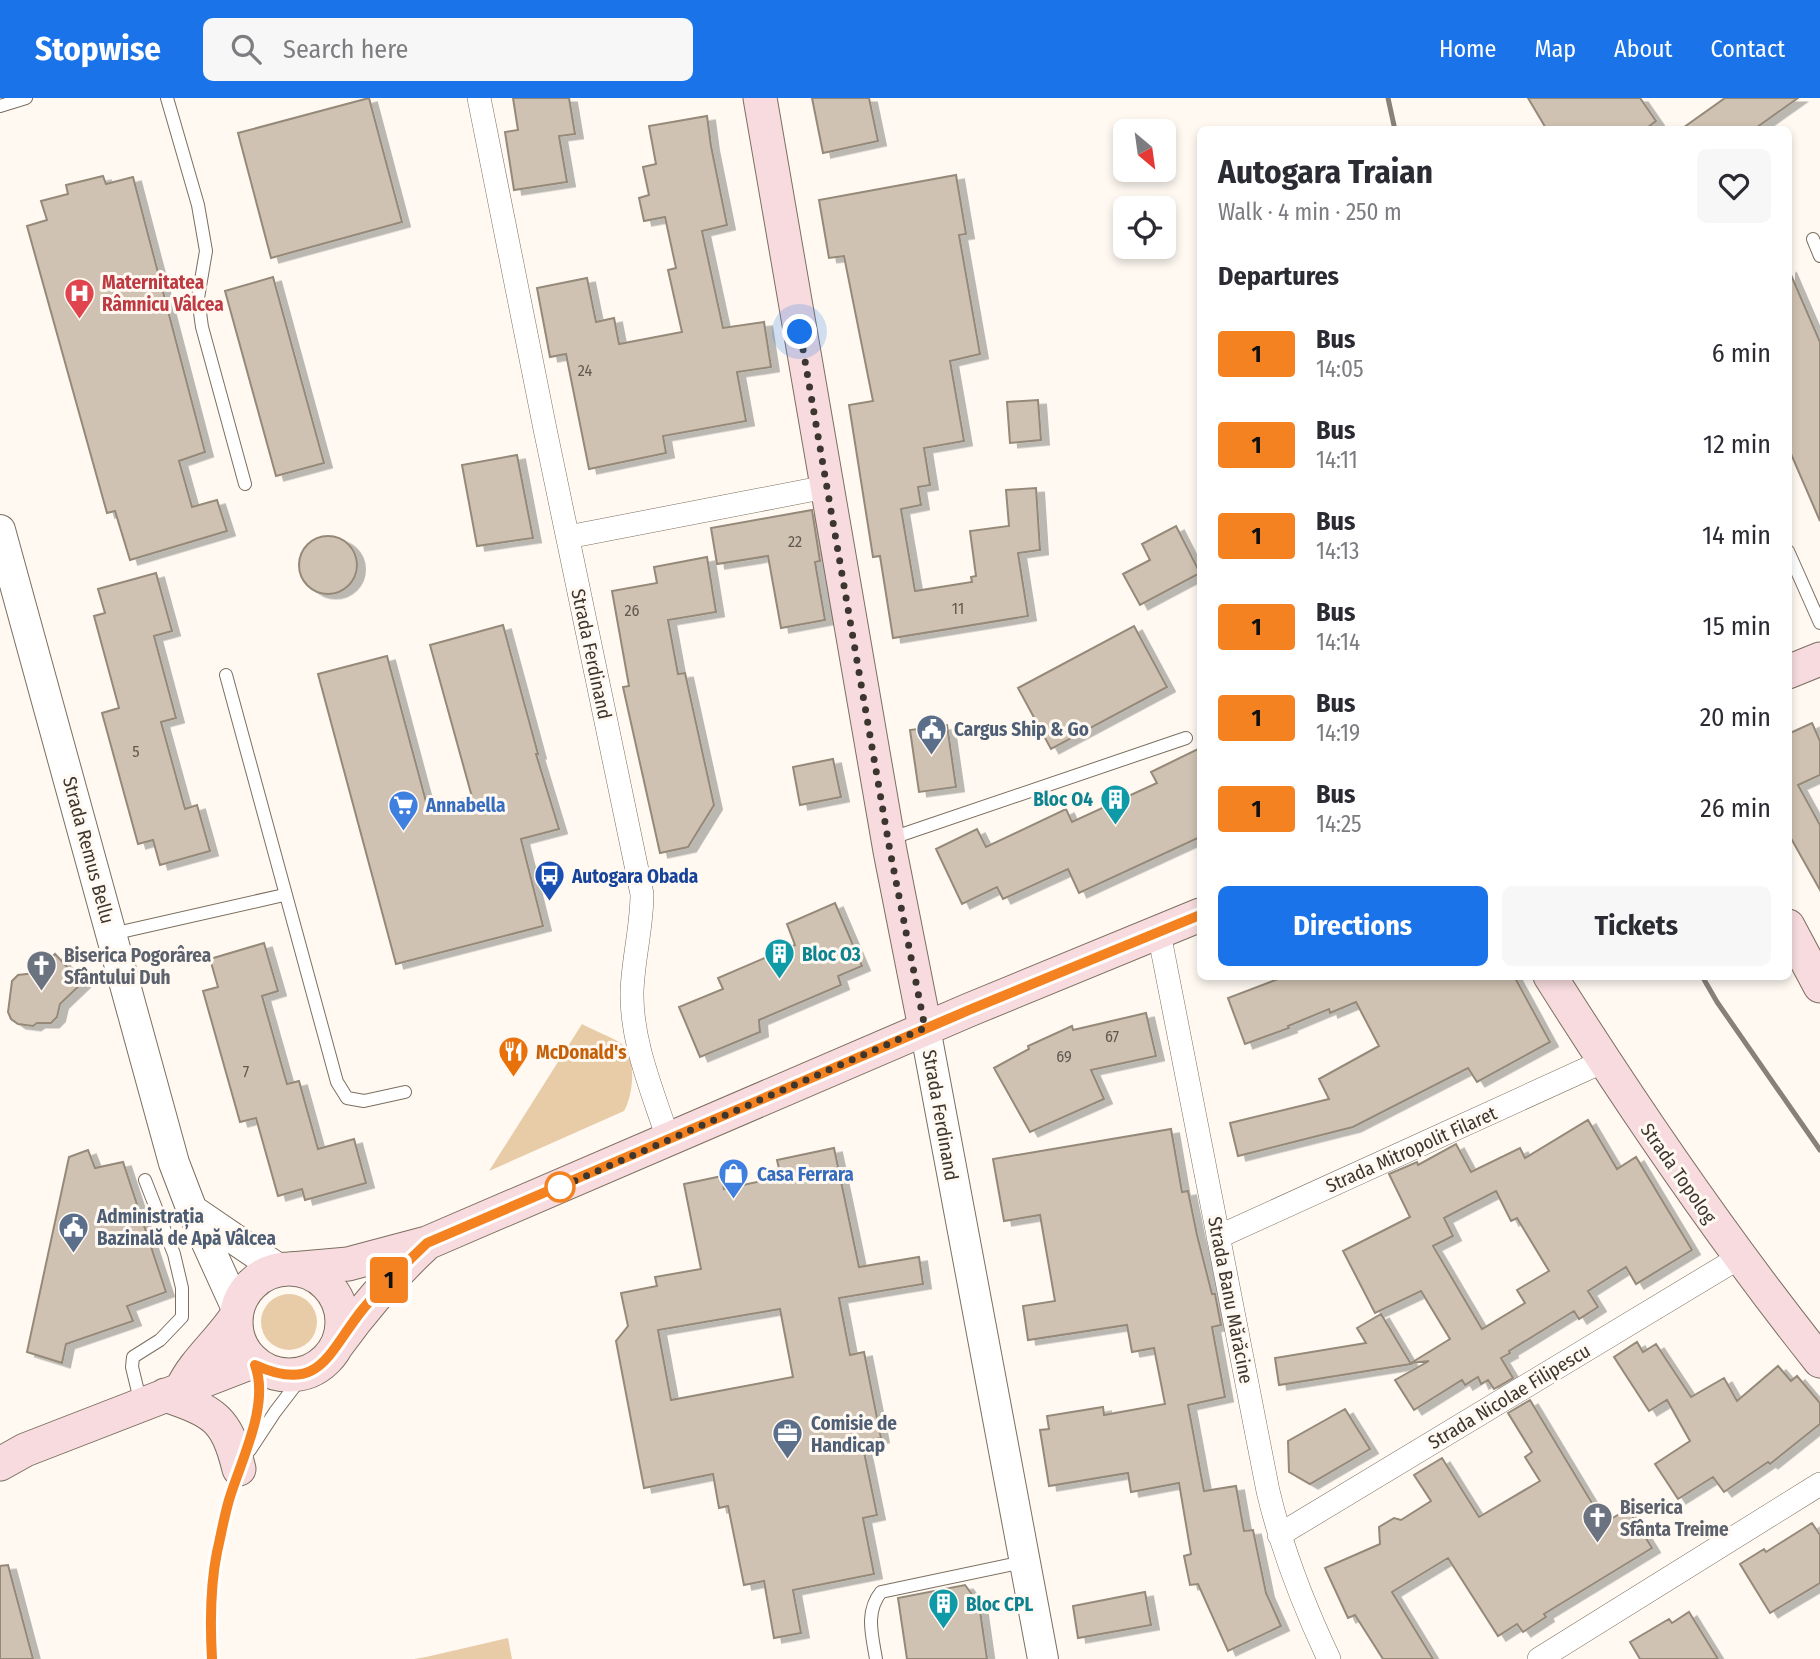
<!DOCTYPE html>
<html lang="en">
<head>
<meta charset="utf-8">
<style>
  :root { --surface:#fff; --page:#f7f7f7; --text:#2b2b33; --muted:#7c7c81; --accent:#1a73e8 }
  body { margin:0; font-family:"Fira Sans Condensed",sans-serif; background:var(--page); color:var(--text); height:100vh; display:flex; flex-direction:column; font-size:26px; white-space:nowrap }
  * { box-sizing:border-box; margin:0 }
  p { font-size:23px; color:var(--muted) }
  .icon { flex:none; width:38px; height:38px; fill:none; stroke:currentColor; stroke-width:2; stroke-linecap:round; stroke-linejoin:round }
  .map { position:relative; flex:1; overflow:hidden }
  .details { position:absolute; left:1197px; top:28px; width:595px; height:854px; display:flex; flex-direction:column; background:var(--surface); border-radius:10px; box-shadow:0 4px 10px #0003 }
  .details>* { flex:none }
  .badge { padding:0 14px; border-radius:5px; font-size:24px; line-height:46px }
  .needle { width:46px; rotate:151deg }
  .tools { position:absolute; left:1113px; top:21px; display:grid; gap:14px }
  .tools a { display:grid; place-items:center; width:63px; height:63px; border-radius:10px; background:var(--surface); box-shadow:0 4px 10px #0003; font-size:35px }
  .you { position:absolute; width:35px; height:35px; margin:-18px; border:5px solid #fff; border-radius:50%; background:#1a73e8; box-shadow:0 0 0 10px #1a73e833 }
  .map>.badge { position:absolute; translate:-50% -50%; box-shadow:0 0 0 4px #fff }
  h2 { padding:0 21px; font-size:26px; line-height:63px }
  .round { display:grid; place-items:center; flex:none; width:74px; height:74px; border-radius:10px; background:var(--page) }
  .summary { display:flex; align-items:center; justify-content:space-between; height:119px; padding:0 21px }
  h1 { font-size:33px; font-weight:700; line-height:52px }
  .primary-button { display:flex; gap:14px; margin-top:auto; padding:14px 21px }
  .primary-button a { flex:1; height:80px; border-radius:10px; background:var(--accent); color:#fff; font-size:28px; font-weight:700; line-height:80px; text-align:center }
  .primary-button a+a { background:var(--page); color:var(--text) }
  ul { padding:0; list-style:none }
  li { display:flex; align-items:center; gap:21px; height:91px; padding:0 21px }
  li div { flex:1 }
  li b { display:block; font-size:26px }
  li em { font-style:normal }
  li .badge { min-width:77px; font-weight:700; text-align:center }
  header { display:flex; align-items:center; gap:42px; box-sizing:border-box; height:98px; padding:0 35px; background:var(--accent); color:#fff }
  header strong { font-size:33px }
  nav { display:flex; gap:38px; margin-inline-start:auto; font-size:24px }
  .search { width:490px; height:63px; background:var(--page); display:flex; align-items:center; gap:18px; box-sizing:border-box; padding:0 24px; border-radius:10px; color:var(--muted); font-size:26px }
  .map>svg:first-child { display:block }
  .green { fill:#e8cca8 }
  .building { fill:#d0c2b2; stroke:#958979; stroke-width:2; fill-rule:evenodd; filter:url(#shadow) }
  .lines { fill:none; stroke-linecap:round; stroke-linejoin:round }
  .service-casing { stroke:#7b6f5f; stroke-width:14 }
  .minor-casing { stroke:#7b6f5f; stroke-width:24 }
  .tertiary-casing { stroke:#7b6f5f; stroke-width:32 }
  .secondary-casing { stroke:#7b6f5f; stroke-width:35 }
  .service { stroke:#fff; stroke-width:12 }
  .minor { stroke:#fff; stroke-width:23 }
  .tertiary { stroke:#fff; stroke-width:30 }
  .secondary { stroke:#f7dbde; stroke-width:33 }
  .rail { stroke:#87817a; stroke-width:5 }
  .line-casing { stroke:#fff; stroke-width:16 }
  .line { stroke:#f58220; stroke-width:10 }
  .walk { stroke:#3c362f; stroke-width:7; stroke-dasharray:0 12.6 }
  .stop-dot { fill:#fff; stroke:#f58220; stroke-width:3.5 }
  .labels { text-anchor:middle; stroke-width:6; stroke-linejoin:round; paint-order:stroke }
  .number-label { font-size:16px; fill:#615950 }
  .health-label { font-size:19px; font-weight:bold; fill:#be3a42; stroke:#fff9f2; text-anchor:start }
  .street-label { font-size:19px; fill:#3c362f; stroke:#fff9f2 }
  .service-label { font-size:19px; font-weight:bold; fill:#4e5e75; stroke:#fff9f2; text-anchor:start }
  .culture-label { font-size:19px; font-weight:bold; fill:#0d838f; stroke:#fff9f2; text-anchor:start }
  .shop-label { font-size:19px; font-weight:bold; fill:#366cbe; stroke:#fff9f2; text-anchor:start }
  .transit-label { font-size:19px; font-weight:bold; fill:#164399; stroke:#fff9f2; text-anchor:start }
  .worship-label { font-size:19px; font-weight:bold; fill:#5b616d; stroke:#fff9f2; text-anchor:start }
  .food-label { font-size:19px; font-weight:bold; fill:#c56008; stroke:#fff9f2; text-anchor:start }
</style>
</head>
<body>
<header>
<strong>Stopwise</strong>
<div class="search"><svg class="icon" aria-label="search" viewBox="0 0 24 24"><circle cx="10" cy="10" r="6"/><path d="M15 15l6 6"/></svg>Search here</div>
<nav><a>Home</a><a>Map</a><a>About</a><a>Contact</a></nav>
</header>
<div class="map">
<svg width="1820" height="1561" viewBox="0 0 1820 1561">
  <defs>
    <filter id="shadow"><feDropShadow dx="8" dy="4.5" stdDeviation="0" flood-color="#0004"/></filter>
  </defs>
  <rect width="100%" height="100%" fill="#fff9f2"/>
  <!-- green -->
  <path class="green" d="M582 926C592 932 615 940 623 947 637 962 633 998 624 1013L489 1073Z
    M261 1224a28 28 0 1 1 56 0a28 28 0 1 1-56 0Z
    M508 1540 512 1561H414L426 1559Z"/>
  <!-- building -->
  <path class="building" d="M369 0 402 124 271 160 238 35Z
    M513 0H569L575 36 559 38 567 84 514 92 505 34 518 32Z
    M812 0H869L878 43 823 55Z
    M1528 0H1640L1656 23 1644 32H1547Z
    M1725 0H1798L1753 32H1680Z
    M707 18 711 48 727 127 702 133 723 230 764 224 771 269 737 274 746 323 663 338 666 355 589 371 566 256 550 259 537 190 587 180 596 224 614 220 619 246 682 234 668 172 676 170 665 119 644 123 639 100 649 97 643 69 656 66 649 28Z
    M956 77 966 136 959 137 980 256 950 263 964 343 924 350 930 387 918 389 921 407 901 411 915 493 972 484 971 479 976 478 970 433 1009 428 1006 392 1036 390 1040 452 1018 455 1028 518 893 540 880 458 873 459 849 307 873 303 844 158 829 160 819 102Z
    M103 78 106 86 133 79 205 354 179 363 192 409 217 402 227 433 130 462 115 413 107 415 27 128 47 122 41 103 68 96 66 87Z
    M1788 170 1820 244V423L1788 349Z
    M273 179 324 365 276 378 225 193Z
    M1038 302 1041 342 1010 345 1007 304Z
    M517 357 533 440 477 448 462 367Z
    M812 412 820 463 815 464 825 522 781 530 768 458 717 466 711 430Z
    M1176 428 1200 475 1140 507 1123 476 1150 462 1142 446Z
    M299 467a29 29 0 1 1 58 0a29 29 0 1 1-58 0Z
    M707 459 716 514 668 522 678 576 685 575 714 707 688 749 660 755 623 589 629 588 612 493 657 485 654 469Z
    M156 475 172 533 154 538 176 620 161 624 185 711 197 707 210 753 160 767 153 742 138 746 102 615 119 610 94 518 105 515 98 491Z
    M503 527 538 656H536L559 731 521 741 543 828 396 866 318 576 387 558 428 711 472 699 430 547Z
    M1134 528 1167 589 1051 651 1018 590Z
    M1812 625 1820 643V677L1798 687 1820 727V792L1788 735V636Z
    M947 627 956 689 919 694 910 632Z
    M1200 650V739L1079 795 1068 771 1003 801 997 789 962 806 936 751 977 731 986 749 1066 711 1072 724 1157 685 1151 674Z
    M833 661 841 699 800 707 793 669Z
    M835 805 862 868 838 878 841 887 759 922 760 934 700 959 679 909 723 891 718 880 795 847 787 826Z
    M264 845 278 893 262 898 287 986 299 983 318 1051 354 1041 366 1085 305 1102 302 1091 278 1098 256 1020 240 1024 203 893 218 889 210 861Z
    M55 856 82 885 60 906 57 919 51 925H37L33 928 18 926 11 921 8 914 12 883 18 877 35 875Z
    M1286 878H1514L1550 944 1477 984 1468 970 1353 1029 1238 1058 1230 1025 1329 1001 1319 981 1379 948 1356 904 1330 915 1329 911 1288 928 1289 930 1245 946 1228 900Z
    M1146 915 1156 958 1091 972 1104 1001 1030 1034 994 970 1029 951 1028 948 1072 928 1073 932Z
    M1588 1022 1617 1071 1636 1059 1692 1152 1636 1186 1626 1169 1588 1193 1598 1209 1579 1221 1574 1213 1509 1253 1510 1255 1501 1260 1513 1280 1494 1291 1488 1282 1481 1286 1478 1279 1465 1287 1462 1282 1414 1312 1395 1282 1429 1263 1411 1265 1450 1241 1421 1193 1375 1215 1343 1153 1410 1119 1389 1076 1417 1064 1418 1067 1456 1046 1471 1074 1520 1050 1525 1060ZM1496 1093 1511 1123 1517 1120 1549 1173 1517 1192 1525 1205 1482 1231 1433 1148 1453 1138 1444 1120Z
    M1171 1031 1182 1094 1188 1093 1197 1137 1212 1196H1215L1221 1227 1212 1229 1225 1299 1188 1307 1204 1393 1236 1388 1244 1433 1253 1432 1266 1495 1281 1528 1228 1553 1198 1486 1190 1487 1184 1458 1191 1456 1179 1385 1131 1394 1128 1375 1049 1388 1040 1332 1049 1331 1047 1318 1103 1309 1104 1317 1165 1306 1154 1250 1132 1254 1127 1227 1028 1242 1023 1208 1055 1203 1040 1117 1004 1123 993 1061Z
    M834 1050 859 1169 919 1159 923 1186 839 1200 850 1257 864 1254 881 1340 862 1344 877 1417 863 1420 874 1476 793 1492 801 1535 774 1540 764 1483 744 1487 728 1408 719 1410 713 1376 644 1390 616 1243 628 1228 621 1195 657 1188 655 1179 701 1171 684 1086 722 1078 724 1091 781 1079 777 1062ZM780 1211 793 1279 671 1302 658 1232Z
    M88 1052 95 1070 123 1064 166 1194 127 1208 133 1223 66 1246 62 1265 27 1254 69 1059Z
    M1381 1216 1411 1266 1279 1287 1275 1260 1366 1245 1357 1230Z
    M1637 1244 1643 1254 1656 1246 1691 1299 1724 1280 1737 1303 1778 1268 1791 1283 1797 1278 1820 1305V1326L1770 1366 1768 1364 1724 1394 1713 1379 1678 1401 1655 1366 1690 1343 1667 1302 1649 1313 1614 1259Z
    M1530 1302 1604 1425 1628 1411 1652 1450 1544 1516 1546 1519 1523 1534 1517 1526 1498 1538 1448 1460 1392 1494 1433 1561H1383L1355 1517 1348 1520 1325 1470 1380 1446 1379 1429 1394 1420 1401 1422 1431 1403 1414 1377 1442 1360 1479 1419 1540 1383 1525 1359 1532 1354 1508 1315Z
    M1345 1311 1370 1351 1310 1386 1289 1374 1288 1343Z
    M1812 1425 1820 1437V1485L1770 1515 1740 1466 1764 1451 1766 1454Z
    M8 1467 33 1561H0V1468Z
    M965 1487 979 1506 987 1561H907L898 1500Z
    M1145 1494 1151 1527 1078 1540 1073 1508Z
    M1689 1514 1718 1561H1640L1630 1544 1669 1521 1672 1525Z"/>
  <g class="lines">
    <defs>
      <path id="service" d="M167 0 198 107 206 153 198 200 202 229 245 386
        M0 8 26 0
        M1813 141 1820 158
        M1788 453 1820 525
        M226 577 337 984 347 1000 364 1003 405 994
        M889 741 1186 640
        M112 836 284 797
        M141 1306 132 1269 133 1259 160 1242 182 1219V1190L174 1156 145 1082
        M250 1352 275 1314 304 1276
        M212 1561C211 1526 210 1489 217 1454 221 1437 224 1419 229 1402 241 1363 270 1307 255 1267
        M876 1561C872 1537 865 1514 881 1494L1023 1464"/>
      <path id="minor" d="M479 0 545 331 642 796C642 829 633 861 632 894 631 944 653 994 668 1041
        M568 439 826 389
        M1159 835 1268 1393C1282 1452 1303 1506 1329 1561
        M1218 1139 1604 963
        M1279 1437 1740 1159
        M1539 1561 1820 1386"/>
      <path id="tertiary" d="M0 432 174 1065 192 1112 237 1211
        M925 930 1043 1561
        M192 1112 280 1172"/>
      <path id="secondary" d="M760 0 890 753 925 930
        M1788 574 1820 561
        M1788 828 1820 888
        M1550 878C1634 1011 1722 1140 1820 1263
        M236 1224a53 53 0 1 1 106 0a53 53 0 1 1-106 0Z
        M291 1171 348 1166 427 1145 969 912 1200 817
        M338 1246C364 1210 392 1178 424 1148
        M182 1290C194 1264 219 1244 235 1220
        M165 1297C214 1314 226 1319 239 1371
        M0 1366 25 1352 252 1264"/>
    </defs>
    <!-- service casing -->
    <use href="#service" class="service-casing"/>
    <!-- minor casing -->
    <use href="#minor" class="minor-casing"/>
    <!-- tertiary casing -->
    <use href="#tertiary" class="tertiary-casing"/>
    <!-- secondary casing -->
    <use href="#secondary" class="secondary-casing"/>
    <!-- service -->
    <use href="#service" class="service"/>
    <!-- minor -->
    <use href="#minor" class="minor"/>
    <!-- tertiary -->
    <use href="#tertiary" class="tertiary"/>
    <!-- secondary -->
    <use href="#secondary" class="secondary"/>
    <!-- rail -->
    <path class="rail" d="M1388 0 1395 32
      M1702 878 1717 904 1820 1052"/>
  </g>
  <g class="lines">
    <defs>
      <path id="line" d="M212 1561C210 1526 210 1489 217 1454 221 1437 224 1419 229 1402 241 1362 270 1307 255 1267 321 1297 328 1254 363 1211 383 1187 405 1166 427 1145L969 912 1200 817"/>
    </defs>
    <!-- line casing -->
    <use href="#line" class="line-casing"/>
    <!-- line -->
    <use href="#line" class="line"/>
    <!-- walk -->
    <path class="walk" d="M560 1089 556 1091 925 930 890 753 800 234"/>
  </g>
  <!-- icons -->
  <defs>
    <symbol id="hospital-pin" viewBox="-11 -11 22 30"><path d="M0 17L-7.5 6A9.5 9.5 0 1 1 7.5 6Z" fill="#e0444e" stroke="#fff9f2"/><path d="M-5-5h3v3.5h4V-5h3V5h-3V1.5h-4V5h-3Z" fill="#fff"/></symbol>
    <symbol id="civic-pin" viewBox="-11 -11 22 30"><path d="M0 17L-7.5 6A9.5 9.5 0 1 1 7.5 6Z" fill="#5c6f8a" stroke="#fff9f2"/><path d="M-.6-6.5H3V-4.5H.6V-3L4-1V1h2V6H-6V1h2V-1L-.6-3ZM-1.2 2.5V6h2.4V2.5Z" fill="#fff"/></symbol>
    <symbol id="building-pin" viewBox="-11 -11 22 30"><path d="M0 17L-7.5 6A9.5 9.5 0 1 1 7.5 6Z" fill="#0f9aa8" stroke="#fff9f2"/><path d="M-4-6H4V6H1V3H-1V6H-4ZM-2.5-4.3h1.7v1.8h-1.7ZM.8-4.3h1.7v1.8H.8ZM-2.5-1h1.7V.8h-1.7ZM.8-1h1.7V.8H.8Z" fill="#fff"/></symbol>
    <symbol id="supermarket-pin" viewBox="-11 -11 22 30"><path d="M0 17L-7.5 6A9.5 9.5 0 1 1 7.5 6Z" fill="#3f7fe0" stroke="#fff9f2"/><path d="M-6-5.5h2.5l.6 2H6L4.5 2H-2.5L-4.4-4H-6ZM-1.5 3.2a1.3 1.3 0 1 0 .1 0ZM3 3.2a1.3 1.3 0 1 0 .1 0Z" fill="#fff"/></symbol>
    <symbol id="bus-pin" viewBox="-11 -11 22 30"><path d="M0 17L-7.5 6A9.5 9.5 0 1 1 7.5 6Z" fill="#1a4fb4" stroke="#fff9f2"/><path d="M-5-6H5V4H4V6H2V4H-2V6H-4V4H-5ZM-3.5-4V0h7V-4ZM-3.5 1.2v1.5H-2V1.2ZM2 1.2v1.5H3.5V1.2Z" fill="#fff"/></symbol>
    <symbol id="church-pin" viewBox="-11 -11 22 30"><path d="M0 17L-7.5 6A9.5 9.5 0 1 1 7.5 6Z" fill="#6b7280" stroke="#fff9f2"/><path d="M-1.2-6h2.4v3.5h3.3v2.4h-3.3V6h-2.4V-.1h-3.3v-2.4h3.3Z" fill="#fff"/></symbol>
    <symbol id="restaurant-pin" viewBox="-11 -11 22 30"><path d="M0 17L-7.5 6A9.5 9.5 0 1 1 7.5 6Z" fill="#e8710a" stroke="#fff9f2"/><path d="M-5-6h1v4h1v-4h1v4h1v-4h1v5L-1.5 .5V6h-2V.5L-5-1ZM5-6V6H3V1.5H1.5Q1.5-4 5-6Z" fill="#fff"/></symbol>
    <symbol id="shop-pin" viewBox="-11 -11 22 30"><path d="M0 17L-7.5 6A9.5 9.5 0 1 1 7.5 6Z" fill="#3f7fe0" stroke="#fff9f2"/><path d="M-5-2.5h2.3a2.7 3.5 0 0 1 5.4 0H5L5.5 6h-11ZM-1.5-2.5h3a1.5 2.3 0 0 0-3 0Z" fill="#fff"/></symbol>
    <symbol id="office-pin" viewBox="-11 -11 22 30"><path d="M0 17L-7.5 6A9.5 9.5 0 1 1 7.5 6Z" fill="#5c6f8a" stroke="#fff9f2"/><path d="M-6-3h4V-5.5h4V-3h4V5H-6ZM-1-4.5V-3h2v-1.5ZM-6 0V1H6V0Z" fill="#fff"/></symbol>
  </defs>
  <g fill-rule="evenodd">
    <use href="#hospital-pin" x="62" y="178" width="35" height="47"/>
    <use href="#civic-pin" x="914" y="614" width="35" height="47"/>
    <use href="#building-pin" x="1098" y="684" width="35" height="47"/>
    <use href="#supermarket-pin" x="386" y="690" width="35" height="47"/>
    <use href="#bus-pin" x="532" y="760" width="35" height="47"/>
    <use href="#building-pin" x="762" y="838" width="35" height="47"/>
    <use href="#church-pin" x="24" y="850" width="35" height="47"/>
    <use href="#restaurant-pin" x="496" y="936" width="35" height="47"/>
    <use href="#shop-pin" x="716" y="1058" width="35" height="47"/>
    <use href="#civic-pin" x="56" y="1112" width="35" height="47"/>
    <use href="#office-pin" x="770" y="1318" width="35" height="47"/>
    <use href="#church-pin" x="1580" y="1402" width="35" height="47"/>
    <use href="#building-pin" x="926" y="1488" width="35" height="47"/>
  </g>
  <!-- markers -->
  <circle class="stop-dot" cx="560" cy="1089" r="14"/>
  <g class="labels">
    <!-- number labels -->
    <g class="number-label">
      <text x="585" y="278">24</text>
      <text x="795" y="449">22</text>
      <text x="958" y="516">11</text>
      <text x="632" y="518">26</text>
      <text x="136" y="659">5</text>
      <text x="1112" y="944">67</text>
      <text x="1064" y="964">69</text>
      <text x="246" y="979">7</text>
    </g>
    <!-- health labels -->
    <g class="health-label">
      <text x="102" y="191">Maternitatea<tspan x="102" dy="22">Râmnicu Vâlcea</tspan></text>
    </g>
    <!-- street labels -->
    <g class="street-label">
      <text transform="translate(592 556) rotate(78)" y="7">Strada Ferdinand</text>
      <text transform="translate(89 752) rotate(75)" y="7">Strada Remus Bellu</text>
      <text transform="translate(941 1017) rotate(80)" y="7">Strada Ferdinand</text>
      <text transform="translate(1411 1051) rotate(-24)" y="7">Strada Mitropolit Filaret</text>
      <text transform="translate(1679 1075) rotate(55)" y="7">Strada Topolog</text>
      <text transform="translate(1231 1202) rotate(79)" y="7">Strada Banu Mărăcine</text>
      <text transform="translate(1509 1298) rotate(-31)" y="7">Strada Nicolae Filipescu</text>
    </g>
    <!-- service labels -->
    <g class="service-label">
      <text x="954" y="638">Cargus Ship &amp; Go</text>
      <text x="97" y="1125">Administrația<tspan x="97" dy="22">Bazinală de Apă Vâlcea</tspan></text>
      <text x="811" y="1332">Comisie de<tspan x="811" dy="22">Handicap</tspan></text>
    </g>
    <!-- culture labels -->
    <g class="culture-label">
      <text x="1093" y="708" text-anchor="end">Bloc O4</text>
      <text x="802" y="863">Bloc O3</text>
      <text x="966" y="1513">Bloc CPL</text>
    </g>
    <!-- shop labels -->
    <g class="shop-label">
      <text x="426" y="714">Annabella</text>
      <text x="757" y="1083">Casa Ferrara</text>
    </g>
    <!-- transit labels -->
    <g class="transit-label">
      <text x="572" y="785">Autogara Obada</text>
    </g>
    <!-- worship labels -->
    <g class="worship-label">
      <text x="64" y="864">Biserica Pogorârea<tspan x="64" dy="22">Sfântului Duh</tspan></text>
      <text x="1620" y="1416">Biserica<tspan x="1620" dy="22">Sfânta Treime</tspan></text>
    </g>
    <!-- food labels -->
    <g class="food-label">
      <text x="536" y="961">McDonald's</text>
    </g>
  </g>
</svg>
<div class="tools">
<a><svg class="needle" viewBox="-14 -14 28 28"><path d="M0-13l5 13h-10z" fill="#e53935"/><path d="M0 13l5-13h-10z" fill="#7c7c81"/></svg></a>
<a><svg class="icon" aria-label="locate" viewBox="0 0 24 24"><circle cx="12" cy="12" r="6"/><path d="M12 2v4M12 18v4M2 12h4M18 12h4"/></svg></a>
</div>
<div class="you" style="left:800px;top:234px"></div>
<b class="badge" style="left:389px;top:1182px;background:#f58220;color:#111">1</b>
<section class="details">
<div class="summary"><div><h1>Autogara Traian</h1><p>Walk · 4 min · 250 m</p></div><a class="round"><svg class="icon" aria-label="heart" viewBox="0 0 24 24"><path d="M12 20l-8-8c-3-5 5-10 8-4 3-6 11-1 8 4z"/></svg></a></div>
<h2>Departures</h2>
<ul>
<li><span class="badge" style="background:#f58220;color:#111">1</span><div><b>Bus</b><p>14:05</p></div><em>6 min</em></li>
<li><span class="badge" style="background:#f58220;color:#111">1</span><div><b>Bus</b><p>14:11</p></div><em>12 min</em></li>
<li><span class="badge" style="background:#f58220;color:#111">1</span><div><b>Bus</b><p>14:13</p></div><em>14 min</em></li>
<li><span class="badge" style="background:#f58220;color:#111">1</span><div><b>Bus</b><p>14:14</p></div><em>15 min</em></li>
<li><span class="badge" style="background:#f58220;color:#111">1</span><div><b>Bus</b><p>14:19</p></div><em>20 min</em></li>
<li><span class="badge" style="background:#f58220;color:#111">1</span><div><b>Bus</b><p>14:25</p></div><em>26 min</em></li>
</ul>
<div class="primary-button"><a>Directions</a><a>Tickets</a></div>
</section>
</div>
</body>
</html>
